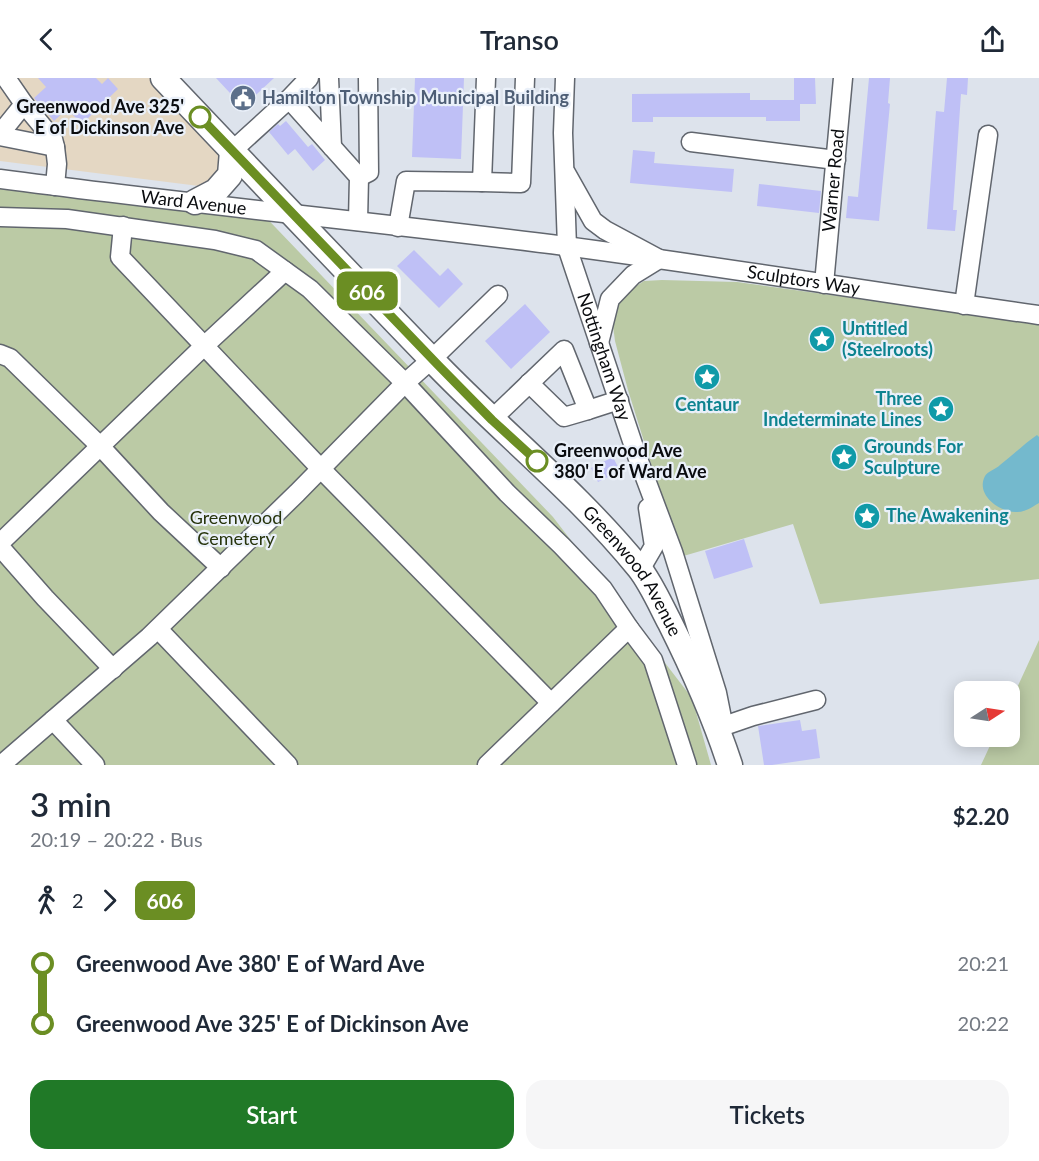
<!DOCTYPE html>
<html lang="en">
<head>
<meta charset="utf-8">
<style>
  :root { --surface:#fff; --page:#f6f6f7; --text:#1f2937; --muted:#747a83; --accent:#207927 }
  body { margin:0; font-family:Lato,sans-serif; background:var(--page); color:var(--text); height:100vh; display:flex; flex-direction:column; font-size:22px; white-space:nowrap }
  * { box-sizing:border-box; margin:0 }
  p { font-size:20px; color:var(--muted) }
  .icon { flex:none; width:33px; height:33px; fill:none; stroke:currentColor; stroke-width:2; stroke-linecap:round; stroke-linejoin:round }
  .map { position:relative; height:687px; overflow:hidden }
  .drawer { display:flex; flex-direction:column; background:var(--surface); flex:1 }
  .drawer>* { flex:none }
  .badge { padding:0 12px; border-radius:9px; font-size:21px; line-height:39px }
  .needle { width:39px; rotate:78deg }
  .controls { position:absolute; left:954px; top:603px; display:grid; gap:12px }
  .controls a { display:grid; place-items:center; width:66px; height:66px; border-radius:12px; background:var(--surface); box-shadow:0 3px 15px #0003; font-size:30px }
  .map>.badge { position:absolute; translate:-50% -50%; box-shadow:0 0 0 3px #fff }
  .legs { display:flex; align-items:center; gap:9px; height:66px; padding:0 30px; font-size:20px }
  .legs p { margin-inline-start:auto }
  .head { display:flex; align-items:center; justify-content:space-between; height:102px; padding:0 30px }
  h1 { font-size:33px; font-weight:600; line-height:45px }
  .button { display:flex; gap:12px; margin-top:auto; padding:12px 30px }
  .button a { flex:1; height:69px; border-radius:18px; background:var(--accent); color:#fff; font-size:24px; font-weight:600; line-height:69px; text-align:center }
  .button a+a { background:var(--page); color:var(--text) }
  ul { padding:0 30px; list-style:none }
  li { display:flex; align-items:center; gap:21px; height:60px; font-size:22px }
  li i { display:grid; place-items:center; width:9px; height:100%; margin:0 8px; background:currentColor }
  li i::after { content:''; width:15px; height:15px; margin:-8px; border:4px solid; border-radius:50%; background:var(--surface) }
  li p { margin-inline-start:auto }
  li:first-child i { background:linear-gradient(#0000 50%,currentColor 0) }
  li:last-child i { background:linear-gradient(currentColor 50%,#0000 0) }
  header { display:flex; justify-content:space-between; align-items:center; height:78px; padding:0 30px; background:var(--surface); font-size:27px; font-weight:600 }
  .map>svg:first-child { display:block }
  .education { fill:#e4d7c3 }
  .green { fill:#bbcaa5 }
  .water { fill:#74b9cd }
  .building { fill:#bfc0f6 }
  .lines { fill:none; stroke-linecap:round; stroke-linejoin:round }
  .minor-casing { stroke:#61666e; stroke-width:21 }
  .major-casing { stroke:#61666e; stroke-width:27 }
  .minor { stroke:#fff; stroke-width:18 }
  .major { stroke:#fff; stroke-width:24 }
  .line-1-casing { stroke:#fff; stroke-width:14 }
  .line-1 { stroke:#6b8e23; stroke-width:9 }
  .stop-1-dot { fill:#fff; stroke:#6b8e23; stroke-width:3 }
  .labels { text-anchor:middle; stroke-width:4.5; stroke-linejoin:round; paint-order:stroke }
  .service-label { font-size:18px; font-weight:bold; fill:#4e5e75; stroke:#eaf0f9; text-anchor:start }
  .stop-label { font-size:18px; font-weight:bold; fill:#0a0c0f; stroke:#eaf0f9; text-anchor:end }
  .street-label { font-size:18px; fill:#0a0c0f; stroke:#eaf0f9 }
  .culture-label { font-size:18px; font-weight:bold; fill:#0d838f; stroke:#eaf0f9; text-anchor:start }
  .park-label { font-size:18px; fill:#27340c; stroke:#eaf0f9 }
</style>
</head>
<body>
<header><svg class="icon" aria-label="back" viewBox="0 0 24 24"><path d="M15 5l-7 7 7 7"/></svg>Transo<svg class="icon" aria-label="share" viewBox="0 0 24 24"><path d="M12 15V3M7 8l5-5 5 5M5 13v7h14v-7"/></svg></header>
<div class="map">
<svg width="1039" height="687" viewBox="0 0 1039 687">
  <rect width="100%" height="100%" fill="#dde3ec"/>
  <!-- education -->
  <path class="education" d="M0 0H152L223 78 225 96 199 108 0 83Z"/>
  <!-- green -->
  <path class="green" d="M0 96 254 127 553 439 692 620 711 687H0Z
    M662 202 737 204 1039 246V501L820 526 793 446 680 479 628 312 615 263 613 248 618 227 627 214 644 203Z
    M1039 562V687H981L994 659 1010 658V625Z"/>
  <!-- water -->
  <path class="water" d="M1037 357 1039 359V425C1032 429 1026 434 1017 434 1000 435 975 417 985 398 988 393 996 391 1000 387 1013 377 1024 366 1037 357Z"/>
  <!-- building -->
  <path class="building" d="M38 0H96L102 6 108 0 118 11 82 46 67 31 54 43 34 20 46 9Z
    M216 0H274L243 29Z
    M415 0H464L461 81 412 79Z
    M794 0H815L816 26H800V43H766V39H653V44H632V16L750 15V22H794Z
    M869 0H890L888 25 890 26 879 143 846 140 848 118 858 119Z
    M947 0H968L967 17 961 16 953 132H957L955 153 927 151 936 33 944 34Z
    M286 43 308 69 312 66 325 82 313 93 295 71 288 77 269 54 278 46 280 48Z
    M633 72 655 74 654 85 734 91 732 114 630 105Z
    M759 106 821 113 819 135 757 128Z
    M414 172 440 198 448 190 463 206 439 230 397 188Z
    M525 226 550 254 511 291 485 263Z
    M613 379 620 393 598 404 591 390Z
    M744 461 753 489 714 501 705 473Z
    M800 642 802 653 816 651 820 680 772 687H764L758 648Z"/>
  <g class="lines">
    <defs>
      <g id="minor">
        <path d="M6 0 24 26 53 61 55 69 57 86 55 108"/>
        <path d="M329 0 332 69"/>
        <path id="s1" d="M565 0 563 55 567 169 637 378 673 474 717 615 722 640 720 644"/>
        <path d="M289 21 359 99 358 143"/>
        <path d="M0 56 24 26"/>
        <path d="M0 58 55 69"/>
        <path d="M691 64 836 82"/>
        <path d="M232 73 289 21 309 0"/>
        <path d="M566 95 593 143 605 152 659 181 633 197 610 221 599 265"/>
        <path d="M359 99 369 94 368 0"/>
        <path id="s2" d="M0 101C188 126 377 144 565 168 723 189 881 215 1039 237"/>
        <path d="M482 104 521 105 525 0"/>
        <path d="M0 139 67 141 215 162 256 172 310 211 405 305 507 415 562 468 603 511 629 550 653 582 687 687"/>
        <path d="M123 148 120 179 321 391 551 625"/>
        <path d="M398 149 406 103 482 104 486 0"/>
        <path id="s3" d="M824 206 843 0"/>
        <path d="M964 227 988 57"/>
        <path d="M0 276 10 280 100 368 161 434 221 490"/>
        <path d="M529 305 564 339 588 332"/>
        <path d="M492 341 564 272 588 332 619 322"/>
        <path d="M0 465 203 269 285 193"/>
        <path d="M0 469 45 520 113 591"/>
        <path d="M640 492 654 468 648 430"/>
        <path d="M158 551 288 687"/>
        <path d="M53 642 95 687"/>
        <path d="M718 650 753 638 816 622"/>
        <path d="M1 687 149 559 297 415 405 305 432 281 498 217"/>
        <path d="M487 687 629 550"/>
      </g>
      <g id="major">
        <path id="s4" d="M163 0C254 96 346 193 438 288 504 356 579 416 639 490 651 505 661 528 670 545 693 591 714 638 730 687"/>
        <path d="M195 124 216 113 230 97 232 73"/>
      </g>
    </defs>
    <!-- minor casing -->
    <use href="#minor" class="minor-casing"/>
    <!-- major casing -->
    <use href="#major" class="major-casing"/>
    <!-- minor -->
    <use href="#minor" class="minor"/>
    <!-- major -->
    <use href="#major" class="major"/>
  </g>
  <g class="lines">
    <defs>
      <path id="line-1" d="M200 39 438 287 492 342 537 383"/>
    </defs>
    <!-- line-1 casing -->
    <use href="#line-1" class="line-1-casing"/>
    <!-- line-1 -->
    <use href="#line-1" class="line-1"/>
  </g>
  <!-- icons -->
  <defs>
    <symbol id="civic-disc" viewBox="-11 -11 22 22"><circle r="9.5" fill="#5c6f8a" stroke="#eaf0f9"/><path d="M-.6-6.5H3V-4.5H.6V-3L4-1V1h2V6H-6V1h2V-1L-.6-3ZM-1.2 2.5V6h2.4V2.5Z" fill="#fff"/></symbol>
    <symbol id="sight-disc" viewBox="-11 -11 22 22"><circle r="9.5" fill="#0f9aa8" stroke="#eaf0f9"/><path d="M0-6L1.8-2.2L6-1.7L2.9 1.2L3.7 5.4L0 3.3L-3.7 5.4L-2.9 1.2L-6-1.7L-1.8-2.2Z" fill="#fff"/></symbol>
  </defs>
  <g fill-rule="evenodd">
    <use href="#civic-disc" x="228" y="5" width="30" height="30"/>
    <use href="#sight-disc" x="807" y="246" width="30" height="30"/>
    <use href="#sight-disc" x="692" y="284" width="30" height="30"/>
    <use href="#sight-disc" x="926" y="316" width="30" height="30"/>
    <use href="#sight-disc" x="829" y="364" width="30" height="30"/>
    <use href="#sight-disc" x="852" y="423" width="30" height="30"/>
  </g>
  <!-- markers -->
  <g class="stop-1-dot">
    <circle cx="200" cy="39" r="10"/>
    <circle cx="537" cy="383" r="10"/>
  </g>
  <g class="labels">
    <!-- service labels -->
    <g class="service-label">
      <text x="262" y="26">Hamilton Township Municipal Building</text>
    </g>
    <!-- stop labels -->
    <g class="stop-label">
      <text x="184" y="35">Greenwood Ave 325'<tspan x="184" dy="21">E of Dickinson Ave</tspan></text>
      <text x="554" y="379" text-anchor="start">Greenwood Ave<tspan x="554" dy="21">380' E of Ward Ave</tspan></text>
    </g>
    <!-- street labels -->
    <g class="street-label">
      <text dy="6" stroke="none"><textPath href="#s3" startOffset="104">Warner Road</textPath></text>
      <text dy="6" stroke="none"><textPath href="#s2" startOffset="195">Ward Avenue</textPath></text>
      <text dy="6" stroke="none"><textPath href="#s2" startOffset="810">Sculptors Way</textPath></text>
      <text dy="6" stroke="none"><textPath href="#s1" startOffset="285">Nottingham Way</textPath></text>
      <text dy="6" stroke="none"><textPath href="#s4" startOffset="682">Greenwood Avenue</textPath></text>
    </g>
    <!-- culture labels -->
    <g class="culture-label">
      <text x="842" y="257">Untitled<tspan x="842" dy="21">(Steelroots)</tspan></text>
      <text x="922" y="327" text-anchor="end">Three<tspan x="922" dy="21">Indeterminate Lines</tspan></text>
      <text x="707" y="333" text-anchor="middle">Centaur</text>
      <text x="864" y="375">Grounds For<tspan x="864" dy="21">Sculpture</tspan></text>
      <text x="886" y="444">The Awakening</text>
    </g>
    <!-- park labels -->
    <g class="park-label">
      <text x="236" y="446">Greenwood<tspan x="236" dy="21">Cemetery</tspan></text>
    </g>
  </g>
</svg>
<div class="controls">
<a><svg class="needle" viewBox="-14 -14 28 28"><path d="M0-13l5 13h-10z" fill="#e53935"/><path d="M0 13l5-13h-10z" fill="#747a83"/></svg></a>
</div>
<b class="badge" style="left:367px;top:213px;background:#6b8e23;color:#fff">606</b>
</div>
<section class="drawer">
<div class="head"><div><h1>3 min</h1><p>20:19 – 20:22 · Bus</p></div><b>$2.20</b></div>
<div class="legs"><svg class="icon" aria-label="walk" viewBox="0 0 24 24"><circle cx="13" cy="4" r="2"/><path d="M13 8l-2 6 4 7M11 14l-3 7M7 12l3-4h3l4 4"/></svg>2<svg class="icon" aria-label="forward" viewBox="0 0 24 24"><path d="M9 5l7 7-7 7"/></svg><b class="badge" style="background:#6b8e23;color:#fff">606</b></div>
<ul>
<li><i style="color:#6b8e23"></i><b>Greenwood Ave 380' E of Ward Ave</b><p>20:21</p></li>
<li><i style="color:#6b8e23"></i><b>Greenwood Ave 325' E of Dickinson Ave</b><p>20:22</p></li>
</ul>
<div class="button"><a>Start</a><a>Tickets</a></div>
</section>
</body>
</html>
